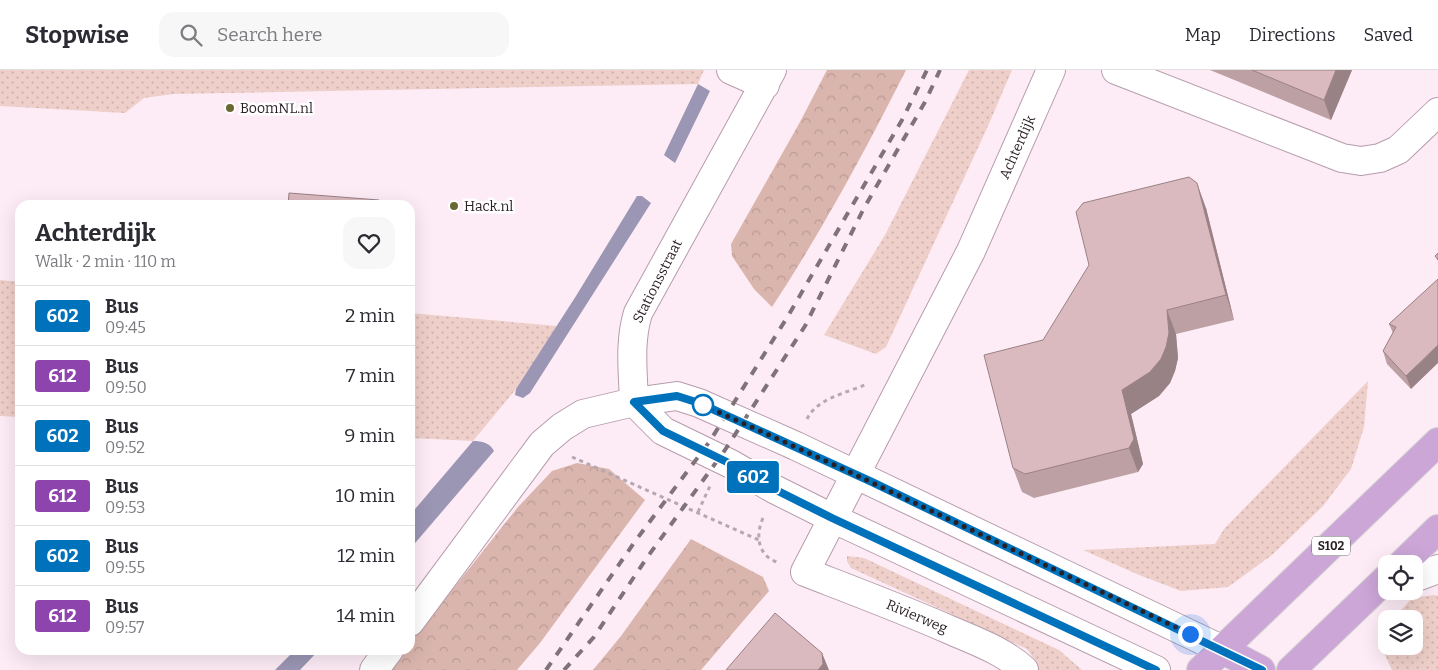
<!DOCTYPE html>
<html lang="en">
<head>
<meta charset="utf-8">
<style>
  :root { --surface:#fff; --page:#f7f7f7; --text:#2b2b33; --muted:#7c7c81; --line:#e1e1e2 }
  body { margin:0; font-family:Bitter,serif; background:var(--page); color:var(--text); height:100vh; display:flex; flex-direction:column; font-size:19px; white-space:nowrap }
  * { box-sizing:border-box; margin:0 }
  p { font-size:16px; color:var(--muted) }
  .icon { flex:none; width:28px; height:28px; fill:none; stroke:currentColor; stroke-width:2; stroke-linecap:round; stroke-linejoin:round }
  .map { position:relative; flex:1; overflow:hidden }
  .sheet { position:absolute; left:15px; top:130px; width:400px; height:455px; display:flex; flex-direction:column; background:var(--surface); border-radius:15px; box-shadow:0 5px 20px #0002 }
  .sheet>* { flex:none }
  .badge { padding:0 10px; border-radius:4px; font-size:18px; line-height:32px }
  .fabs { position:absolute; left:1378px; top:485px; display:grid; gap:10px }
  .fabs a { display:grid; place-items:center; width:45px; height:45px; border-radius:10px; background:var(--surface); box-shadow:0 5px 20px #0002; font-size:25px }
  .you { position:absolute; width:25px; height:25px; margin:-12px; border:4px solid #fff; border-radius:50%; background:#1a73e8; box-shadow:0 0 0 8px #1a73e833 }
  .map>.badge { position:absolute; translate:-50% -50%; box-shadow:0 0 0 2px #fff }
  .round { display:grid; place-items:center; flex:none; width:52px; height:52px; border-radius:15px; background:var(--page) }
  .head { display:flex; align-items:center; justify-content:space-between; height:85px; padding:0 20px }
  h1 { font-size:24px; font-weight:700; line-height:38px }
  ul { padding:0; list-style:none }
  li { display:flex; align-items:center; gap:15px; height:60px; padding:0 20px; border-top:1px solid var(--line) }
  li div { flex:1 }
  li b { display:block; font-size:19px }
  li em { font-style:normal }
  li .badge { min-width:55px; font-weight:700; text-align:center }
  header { display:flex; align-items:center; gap:30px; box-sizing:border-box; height:70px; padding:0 25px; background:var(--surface); border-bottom:1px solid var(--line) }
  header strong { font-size:24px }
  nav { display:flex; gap:28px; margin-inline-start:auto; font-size:18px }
  .search { width:350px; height:45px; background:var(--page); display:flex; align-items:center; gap:12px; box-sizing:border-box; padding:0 18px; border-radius:15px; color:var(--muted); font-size:19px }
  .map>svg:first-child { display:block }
  .grass { fill:url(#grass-dots) }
  .forest { fill:url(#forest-crowns) }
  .water { fill:#9b96b4 }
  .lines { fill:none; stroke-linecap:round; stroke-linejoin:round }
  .minor-casing { stroke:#b69cab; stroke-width:30 }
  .major-casing { stroke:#d4d2d3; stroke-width:30 }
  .path { stroke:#b6a7b0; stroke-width:3; stroke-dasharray:4 4; stroke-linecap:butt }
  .minor { stroke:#fff; stroke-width:28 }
  .major { stroke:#cba6d7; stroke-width:28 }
  .rail { stroke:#7f727a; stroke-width:4; stroke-dasharray:9 9; stroke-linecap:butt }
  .wall { fill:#bca0a4 }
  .shaded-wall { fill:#998286 }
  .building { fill:#dbbabf; stroke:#998286 }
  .line-casing { stroke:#fff; stroke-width:11 }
  .line { stroke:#0072bc; stroke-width:8 }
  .walk { stroke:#291f25; stroke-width:5; stroke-dasharray:0 9 }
  .poi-dot { fill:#6a6733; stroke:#fff; stroke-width:2 }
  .stop-dot { fill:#fff; stroke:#0072bc; stroke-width:2.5 }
  .labels { text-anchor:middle; stroke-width:5; stroke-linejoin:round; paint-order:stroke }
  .shield { fill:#fff; stroke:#696266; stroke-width:1 }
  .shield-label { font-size:12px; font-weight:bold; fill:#291f25 }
  .poi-label { font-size:14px; fill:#291f25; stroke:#fff; text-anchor:start }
  .street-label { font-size:14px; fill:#291f25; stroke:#fff }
</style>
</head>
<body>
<header>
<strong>Stopwise</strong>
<div class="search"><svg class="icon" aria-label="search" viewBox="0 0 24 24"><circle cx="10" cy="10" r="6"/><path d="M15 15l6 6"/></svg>Search here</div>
<nav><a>Map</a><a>Directions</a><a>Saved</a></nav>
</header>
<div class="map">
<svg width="1438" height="600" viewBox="0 0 1438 600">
  <defs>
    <pattern id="grass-dots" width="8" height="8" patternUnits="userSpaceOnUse" patternTransform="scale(1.25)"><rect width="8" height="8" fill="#efcfc9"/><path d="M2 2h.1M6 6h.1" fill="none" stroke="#cdb1ac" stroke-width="1.8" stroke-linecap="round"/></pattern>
    <pattern id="forest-crowns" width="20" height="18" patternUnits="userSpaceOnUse" patternTransform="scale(1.25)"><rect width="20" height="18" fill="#dab5ad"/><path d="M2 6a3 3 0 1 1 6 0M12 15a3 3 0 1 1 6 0" fill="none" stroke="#bb9b95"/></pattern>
  </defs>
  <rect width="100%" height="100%" fill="#fdecf6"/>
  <!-- grass -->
  <path class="grass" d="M0 0H704L698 14 173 24 144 28 125 43 0 36Z
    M969 0H1012L988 56 886 277 876 284 824 265 885 165Z
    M0 210 20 212V347L0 346Z
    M410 243 557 256 516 319 473 371 410 368Z
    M1368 311 1364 357 1351 399 1323 436 1272 485 1228 517 1181 521 1139 505 1083 480 1215 474 1224 459Z
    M847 486 864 488 1059 580 1082 600H1038L1036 592 1027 579 851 498 847 491Z
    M1434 525 1438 526V600H1392L1384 583 1386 575 1414 576V549L1394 548 1412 528Z"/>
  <!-- forest -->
  <path class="forest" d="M827 0H906C865 81 822 161 772 237L754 219 732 186 731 174 800 52Z
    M577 393 609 399 645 430 540 573 517 600H388L404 580H410V573L518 437 552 401Z
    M691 469 763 507 769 521 701 600H593L621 566Z"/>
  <!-- water -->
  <path class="water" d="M698 14 710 21 675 93 664 85Z
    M637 126H642L651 133 530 323 523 328 515 325 516 319 576 226Z
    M473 371C482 371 490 373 494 381L410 479V445Z
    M295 580H319L300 600H275Z"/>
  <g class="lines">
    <defs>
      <path id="minor" d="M731 0 765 15
        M1116 0 1342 88 1361 91 1380 88 1398 80 1438 42
        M634 332 663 361 731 394 774 419 832 448 1156 600
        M634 332C633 302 629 272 638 243L772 0
        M1414 508 1438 499
        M410 552 542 374 562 357 583 344 634 332 677 326 699 333 796 376 1223 580
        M374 600 389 580
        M1024 600C1004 581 975 571 950 560 902 539 854 521 805 502L971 181 1051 0"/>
      <path id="major" d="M1402 494 1438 459
        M1223 580 1261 600
        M1201 600 1438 372
        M1291 600 1386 509"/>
    </defs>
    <!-- minor casing -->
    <use href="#minor" class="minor-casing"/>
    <!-- major casing -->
    <use href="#major" class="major-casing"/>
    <!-- path -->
    <path class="path" d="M807 349C817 328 847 323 867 314
      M572 387 759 470
      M698 442 710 416
      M763 448C755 465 758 486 777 492"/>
    <!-- minor -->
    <use href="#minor" class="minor"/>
    <!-- major -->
    <use href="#major" class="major"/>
    <!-- rail -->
    <path class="rail" d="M546 600 636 470 710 371 788 246 902 50 927 0
      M564 600 594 567 646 489 725 380 805 256 864 138 925 32 940 0"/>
  </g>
  <!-- wall -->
  <path class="wall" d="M1210 0H1352L1331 50Z
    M1206 138 1234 250 1176 264 1178 288 1175 301 1170 313 1159 326 1131 344 1143 394 1138 402 1034 428 1022 422 1013 398 1043 270Z
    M1438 209 1411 319 1387 294 1383 281 1393 263 1389 254Z"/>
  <!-- shaded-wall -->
  <path class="shaded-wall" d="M1336 0H1352L1331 50 1324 30Z
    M1197 113 1206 138 1234 250 1226 225Z
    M1167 240 1176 264 1178 288 1175 301 1170 313 1159 326 1131 344 1143 394 1138 402 1129 378 1122 320Z
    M1438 275V293L1411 319 1406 306Z
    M822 583 829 600H818Z"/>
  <!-- building -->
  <path class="building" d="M1252 0H1336L1324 30Z
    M1189 107 1197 113 1226 225 1167 240 1169 263 1166 277 1161 289 1150 302 1122 320 1134 369 1129 378 1025 404 1013 398 984 285 1043 270 1089 195 1076 142 1083 133Z
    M289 123 379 130V135H288Z
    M1438 183V190L1435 186Z
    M1438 209V275L1406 306 1383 281 1396 257 1389 254Z
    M775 543 822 583 823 594 818 600H726Z"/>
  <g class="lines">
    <defs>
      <path id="line" d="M1156 600 832 448 774 419 731 394 663 361 634 332 677 326 699 333 872 412 1262 600"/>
    </defs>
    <!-- line casing -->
    <use href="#line" class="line-casing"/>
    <!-- line -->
    <use href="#line" class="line"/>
    <!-- walk -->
    <path class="walk" d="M703 335 699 333 854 404 1190 564"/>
  </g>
  <!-- markers -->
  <g class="poi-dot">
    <circle cx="230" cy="38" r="5"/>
    <circle cx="454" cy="136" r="5"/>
  </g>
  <circle class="stop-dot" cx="703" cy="335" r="10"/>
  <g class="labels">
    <!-- shield labels -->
    <rect class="shield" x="1312" y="466.5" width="38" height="19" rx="4"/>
    <g class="shield-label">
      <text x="1331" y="480">S102</text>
    </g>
    <!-- poi labels -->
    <g class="poi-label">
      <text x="240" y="43">BoomNL.nl</text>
      <text x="464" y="141">Hack.nl</text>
    </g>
    <!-- street labels -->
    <g class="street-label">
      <text transform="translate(1017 77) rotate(-66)" y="5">Achterdijk</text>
      <text transform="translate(657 211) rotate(-63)" y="5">Stationsstraat</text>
      <text transform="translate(917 546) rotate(23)" y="5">Rivierweg</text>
    </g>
  </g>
</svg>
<div class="fabs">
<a><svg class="icon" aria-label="locate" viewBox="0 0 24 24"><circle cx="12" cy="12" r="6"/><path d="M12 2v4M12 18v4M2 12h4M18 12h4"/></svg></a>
<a><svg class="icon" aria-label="layers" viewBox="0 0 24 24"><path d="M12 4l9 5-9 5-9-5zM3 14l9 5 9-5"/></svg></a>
</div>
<div class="you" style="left:1190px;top:564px"></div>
<b class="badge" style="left:753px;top:407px;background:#0072bc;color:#fff">602</b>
<section class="sheet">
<div class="head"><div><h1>Achterdijk</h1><p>Walk · 2 min · 110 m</p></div><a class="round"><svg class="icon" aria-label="heart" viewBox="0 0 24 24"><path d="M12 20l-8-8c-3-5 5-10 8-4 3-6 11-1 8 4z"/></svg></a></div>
<ul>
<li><span class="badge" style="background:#0072bc;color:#fff">602</span><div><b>Bus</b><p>09:45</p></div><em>2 min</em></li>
<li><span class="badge" style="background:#8e44ad;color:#fff">612</span><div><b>Bus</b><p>09:50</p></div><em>7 min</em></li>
<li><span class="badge" style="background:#0072bc;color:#fff">602</span><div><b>Bus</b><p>09:52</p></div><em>9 min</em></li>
<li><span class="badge" style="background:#8e44ad;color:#fff">612</span><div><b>Bus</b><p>09:53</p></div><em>10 min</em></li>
<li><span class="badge" style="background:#0072bc;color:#fff">602</span><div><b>Bus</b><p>09:55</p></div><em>12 min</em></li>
<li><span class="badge" style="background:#8e44ad;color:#fff">612</span><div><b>Bus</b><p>09:57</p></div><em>14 min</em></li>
</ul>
</section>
</div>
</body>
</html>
